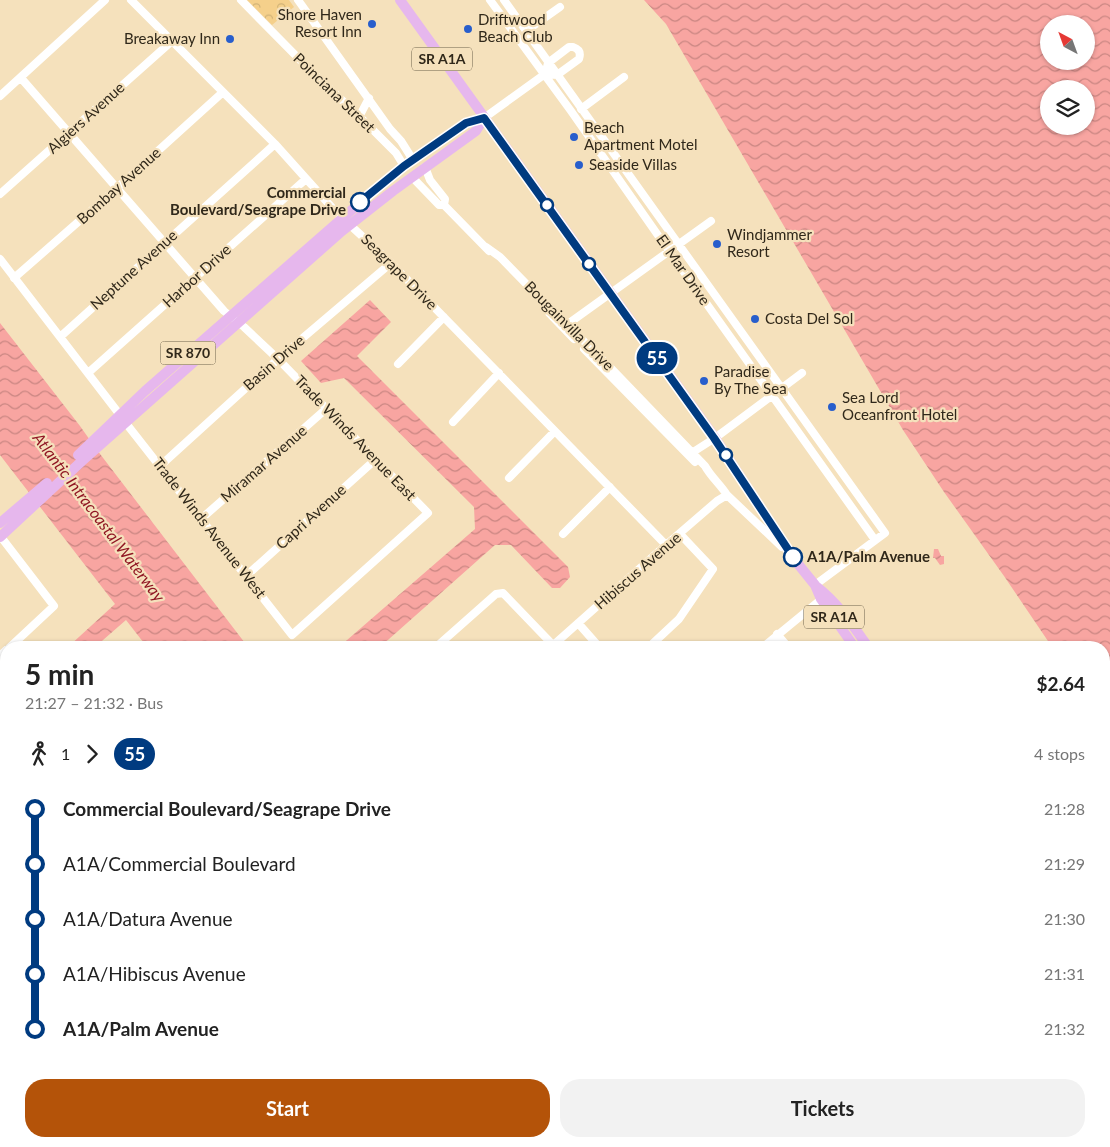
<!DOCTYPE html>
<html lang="en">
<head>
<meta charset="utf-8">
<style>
  :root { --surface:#fff; --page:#f2f2f2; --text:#222; --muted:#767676; --accent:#b45309 }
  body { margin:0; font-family:Lato,sans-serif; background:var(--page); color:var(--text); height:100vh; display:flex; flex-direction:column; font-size:19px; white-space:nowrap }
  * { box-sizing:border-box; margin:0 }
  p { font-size:16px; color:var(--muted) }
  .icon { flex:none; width:28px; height:28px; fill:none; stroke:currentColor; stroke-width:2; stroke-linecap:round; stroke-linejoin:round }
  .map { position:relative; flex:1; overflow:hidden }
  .side { position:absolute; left:0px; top:641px; width:1110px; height:506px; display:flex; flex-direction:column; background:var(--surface); border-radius:20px 20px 0 0; box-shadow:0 1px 4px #0004 }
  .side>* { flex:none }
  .badge { padding:0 10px; border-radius:16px; font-size:18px; line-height:32px }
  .needle { width:32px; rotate:319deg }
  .controls { position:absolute; left:1040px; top:15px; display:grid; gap:10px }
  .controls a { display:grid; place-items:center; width:55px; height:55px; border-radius:50%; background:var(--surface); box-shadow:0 1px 4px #0004; font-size:25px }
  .map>.badge { position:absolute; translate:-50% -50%; box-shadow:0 0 0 2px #fff }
  .legs { display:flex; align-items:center; gap:8px; height:55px; padding:0 25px; font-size:16px }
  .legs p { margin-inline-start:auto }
  .overview { display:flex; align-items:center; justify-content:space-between; height:85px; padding:0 25px }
  h1 { font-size:28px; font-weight:700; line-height:38px }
  .primary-button { display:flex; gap:10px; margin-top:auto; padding:10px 25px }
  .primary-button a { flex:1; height:58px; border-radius:20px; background:var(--accent); color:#fff; font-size:20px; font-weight:700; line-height:58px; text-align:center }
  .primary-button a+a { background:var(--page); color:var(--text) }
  ul { padding:0 25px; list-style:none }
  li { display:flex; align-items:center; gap:18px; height:55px; font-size:19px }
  li i { display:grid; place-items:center; width:8px; height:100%; margin:0 6px; background:currentColor }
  li i::after { content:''; width:12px; height:12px; margin:-6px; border:4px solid; border-radius:50%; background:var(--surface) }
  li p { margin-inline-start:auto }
  li:first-child i { background:linear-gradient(#0000 50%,currentColor 0) }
  li:last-child i { background:linear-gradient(currentColor 50%,#0000 0) }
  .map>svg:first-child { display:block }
  .park { fill:url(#park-crowns) }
  .water { fill:url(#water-waves); fill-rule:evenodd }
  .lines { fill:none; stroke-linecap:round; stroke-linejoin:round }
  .minor { stroke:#fff; stroke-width:8 }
  .major { stroke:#e6b7ed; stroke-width:10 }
  .line-1-casing { stroke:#fff; stroke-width:11 }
  .line-1 { stroke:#003b80; stroke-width:8 }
  .poi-dot { fill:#285ecc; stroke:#f5e1bc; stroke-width:2 }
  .stop-1-dot { fill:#fff; stroke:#003b80; stroke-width:2.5 }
  .labels { text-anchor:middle; stroke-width:4.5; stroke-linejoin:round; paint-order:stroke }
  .shield { fill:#f5e1bc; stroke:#6b604b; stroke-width:1 }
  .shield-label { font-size:14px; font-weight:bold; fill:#30281a }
  .poi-label { font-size:15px; fill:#30281a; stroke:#f5e1bc; text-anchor:start }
  .street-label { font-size:15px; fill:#30281a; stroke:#f5e1bc }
  .stop-label { font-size:15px; font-weight:bold; fill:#30281a; stroke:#f5e1bc; text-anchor:end }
  .water-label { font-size:16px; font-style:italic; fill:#901623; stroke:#f5e1bc }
</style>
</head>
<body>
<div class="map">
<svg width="1110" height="1147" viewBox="0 0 1110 1147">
  <defs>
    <pattern id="park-crowns" width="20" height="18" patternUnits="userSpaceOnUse" patternTransform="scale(1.25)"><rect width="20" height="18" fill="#f5d08b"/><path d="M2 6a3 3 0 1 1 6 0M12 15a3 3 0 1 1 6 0" fill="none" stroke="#d2b377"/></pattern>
    <pattern id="water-waves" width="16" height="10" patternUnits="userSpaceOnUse" patternTransform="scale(1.25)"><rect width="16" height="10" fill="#f8a5a1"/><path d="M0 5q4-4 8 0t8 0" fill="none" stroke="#c98682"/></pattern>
  </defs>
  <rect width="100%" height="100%" fill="#f5e1bc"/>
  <!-- park -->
  <path class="park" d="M247 0H289L294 7 272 25Z"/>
  <!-- water -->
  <path class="water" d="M644 0H1110V723L1104 716V648L1052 647 1004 576 944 492 903 430 666 24ZM1049 24H1086V61H1049ZM1049 89H1086V126H1049Z
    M370 300 391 322 357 356 568 567 570 577 560 588H552L511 545H495L380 647H339L475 529 474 507 344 378 321 383 301 361Z
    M0 323 80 426 97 450 248 647H147L126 620 95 647H68L115 604 0 455Z
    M934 549H938L941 556H944V564L940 565 935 558H933Z
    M6 704V729L0 735V710Z
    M1106 787 1110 792V808L1104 801V790Z
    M6 839V869L0 875V845Z
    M258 1141H290L283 1147H251Z
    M403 1141H435L428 1147H397Z
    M530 1141H634L639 1147H534Z
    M821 1141H863L857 1147H815Z
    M977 1141H1008L1010 1147H979Z"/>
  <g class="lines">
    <!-- minor -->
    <path class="minor" d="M131 0 275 144 336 212 391 263 666 545
      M241 0 310 70 364 121 396 153 404 166
      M298 0 390 129 401 141 413 160
      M490 0 571 111 669 251 875 540
      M504 0 885 533 815 585
      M526 31 560 7
      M21 78 224 311 244 327 278 359 428 513 292 635 125 422
      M0 96 105 0
      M581 109 624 77
      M359 117 369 98
      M484 118 545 74 557 75 579 59C581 53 579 49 573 47H569L548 63 547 67
      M425 167 430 180 445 199 444 205 489 251
      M412 177 439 205H444
      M0 194 172 41
      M486 247 500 257 540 298 606 363 705 466C711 477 721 485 727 495L782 547
      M0 259 120 415
      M14 278 117 188 223 92
      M549 313 574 339
      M565 326 711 221
      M60 337 275 144
      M584 349 695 462
      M398 364 444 317
      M88 373 306 179
      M453 422 499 373
      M690 454 715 438 802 373
      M160 466 278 359 391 263
      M509 478 555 431
      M201 519 326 409
      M563 534 610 487
      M1 537 54 606 9 648
      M246 576 376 459
      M578 623 600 648
      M777 634 789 648
      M435 648 496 594 503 593 553 645
      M550 648 666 545 717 501 727 495
      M648 648 679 619 713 569 680 534
      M762 648 824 597
      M1003 648V647
      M0 656 6 650
      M0 789 6 783
      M0 935 6 929
      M0 972 6 979
      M1104 1025 1110 1034
      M0 1056 6 1051
      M0 1084 6 1091
      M140 1141 144 1147
      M681 1141 685 1147
      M936 1141 939 1147
      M1050 1141 1052 1147
      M192 1147 198 1141
      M338 1147 344 1141
      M763 1147 770 1141
      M913 1147 919 1141"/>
    <!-- major -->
    <path class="major" d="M400 0 715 438 794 559 815 585 821 599 855 648
      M78 455 145 391 370 194 404 166 466 123 484 118
      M0 523 47 483
      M0 537 82 461 342 231 393 191 476 131 484 118
      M817 587C838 603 853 626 869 648
      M1104 1128 1110 1141
      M1100 1141 1102 1147"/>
  </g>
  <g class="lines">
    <defs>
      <path id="line-1" d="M360 202 404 166 466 123 484 118 714 438 793 557"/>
    </defs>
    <!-- line-1 casing -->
    <use href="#line-1" class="line-1-casing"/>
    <!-- line-1 -->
    <use href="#line-1" class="line-1"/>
  </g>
  <!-- markers -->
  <g class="poi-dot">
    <circle cx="372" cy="24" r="5"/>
    <circle cx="468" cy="29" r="5"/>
    <circle cx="230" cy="39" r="5"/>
    <circle cx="574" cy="137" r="5"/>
    <circle cx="579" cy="165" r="5"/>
    <circle cx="717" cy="244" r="5"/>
    <circle cx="755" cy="319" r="5"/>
    <circle cx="704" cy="381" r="5"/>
    <circle cx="832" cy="407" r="5"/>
  </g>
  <g class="stop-1-dot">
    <circle cx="360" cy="202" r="9"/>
    <circle cx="547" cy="205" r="6"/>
    <circle cx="589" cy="264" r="6"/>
    <circle cx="726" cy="455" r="6"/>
    <circle cx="793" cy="557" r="9"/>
  </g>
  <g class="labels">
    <!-- shield labels -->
    <g class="shield">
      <rect x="412" y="47.5" width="60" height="23" rx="4"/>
      <rect x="160.5" y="341.5" width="55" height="23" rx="4"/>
      <rect x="804" y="605.5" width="60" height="23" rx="4"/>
    </g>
    <g class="shield-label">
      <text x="442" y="64">SR A1A</text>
      <text x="188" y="358">SR 870</text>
      <text x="834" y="622">SR A1A</text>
    </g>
    <!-- poi labels -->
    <g class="poi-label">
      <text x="362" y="20" text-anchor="end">Shore Haven<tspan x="362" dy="17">Resort Inn</tspan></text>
      <text x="478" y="25">Driftwood<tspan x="478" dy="17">Beach Club</tspan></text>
      <text x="220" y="44" text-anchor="end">Breakaway Inn</text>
      <text x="584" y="133">Beach<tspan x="584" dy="17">Apartment Motel</tspan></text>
      <text x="589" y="170">Seaside Villas</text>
      <text x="727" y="240">Windjammer<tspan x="727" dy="17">Resort</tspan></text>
      <text x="765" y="324">Costa Del Sol</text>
      <text x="714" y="377">Paradise<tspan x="714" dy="17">By The Sea</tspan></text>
      <text x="842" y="403">Sea Lord<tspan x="842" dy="17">Oceanfront Hotel</tspan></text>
    </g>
    <!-- street labels -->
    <g class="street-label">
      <text transform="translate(334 93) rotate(44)" y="5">Poinciana Street</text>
      <text transform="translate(86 118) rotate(-42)" y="5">Algiers Avenue</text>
      <text transform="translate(119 186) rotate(-42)" y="5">Bombay Avenue</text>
      <text transform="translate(134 270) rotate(-42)" y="5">Neptune Avenue</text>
      <text transform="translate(683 270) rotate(55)" y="5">El Mar Drive</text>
      <text transform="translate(399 272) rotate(45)" y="5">Seagrape Drive</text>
      <text transform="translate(197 276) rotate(-42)" y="5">Harbor Drive</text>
      <text transform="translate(569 326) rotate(45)" y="5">Bougainvilla Drive</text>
      <text transform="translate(274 363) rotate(-41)" y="5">Basin Drive</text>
      <text transform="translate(355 438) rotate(46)" y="5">Trade Winds Avenue East</text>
      <text transform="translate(264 464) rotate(-41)" y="5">Miramar Avenue</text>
      <text transform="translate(311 517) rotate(-42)" y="5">Capri Avenue</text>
      <text transform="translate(209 528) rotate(52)" y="5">Trade Winds Avenue West</text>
      <text transform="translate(638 571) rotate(-41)" y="5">Hibiscus Avenue</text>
    </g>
    <!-- stop labels -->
    <g class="stop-label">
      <text x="346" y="198">Commercial<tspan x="346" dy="17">Boulevard/Seagrape Drive</tspan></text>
      <text x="807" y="562" text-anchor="start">A1A/Palm Avenue</text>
    </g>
    <!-- water labels -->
    <g class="water-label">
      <text transform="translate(99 517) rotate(53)" y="6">Atlantic Intracoastal Waterway</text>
    </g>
  </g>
</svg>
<div class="controls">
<a><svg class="needle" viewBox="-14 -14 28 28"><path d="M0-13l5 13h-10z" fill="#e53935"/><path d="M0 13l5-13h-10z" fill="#767676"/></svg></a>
<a><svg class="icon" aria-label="layers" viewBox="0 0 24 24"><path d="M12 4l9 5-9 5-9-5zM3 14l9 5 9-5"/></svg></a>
</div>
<b class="badge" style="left:657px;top:358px;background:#003b80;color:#fff">55</b>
<section class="side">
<div class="overview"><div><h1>5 min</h1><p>21:27 – 21:32 · Bus</p></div><b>$2.64</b></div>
<div class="legs"><svg class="icon" aria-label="walk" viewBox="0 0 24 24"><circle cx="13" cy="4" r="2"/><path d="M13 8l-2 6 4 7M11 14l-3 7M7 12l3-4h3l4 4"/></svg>1<svg class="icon" aria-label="forward" viewBox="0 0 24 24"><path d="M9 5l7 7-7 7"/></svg><b class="badge" style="background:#003b80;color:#fff">55</b><p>4 stops</p></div>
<ul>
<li><i style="color:#003b80"></i><b>Commercial Boulevard/Seagrape Drive</b><p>21:28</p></li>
<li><i style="color:#003b80"></i><span>A1A/Commercial Boulevard</span><p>21:29</p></li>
<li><i style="color:#003b80"></i><span>A1A/Datura Avenue</span><p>21:30</p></li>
<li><i style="color:#003b80"></i><span>A1A/Hibiscus Avenue</span><p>21:31</p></li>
<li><i style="color:#003b80"></i><b>A1A/Palm Avenue</b><p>21:32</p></li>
</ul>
<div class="primary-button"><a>Start</a><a>Tickets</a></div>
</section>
</div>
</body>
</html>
